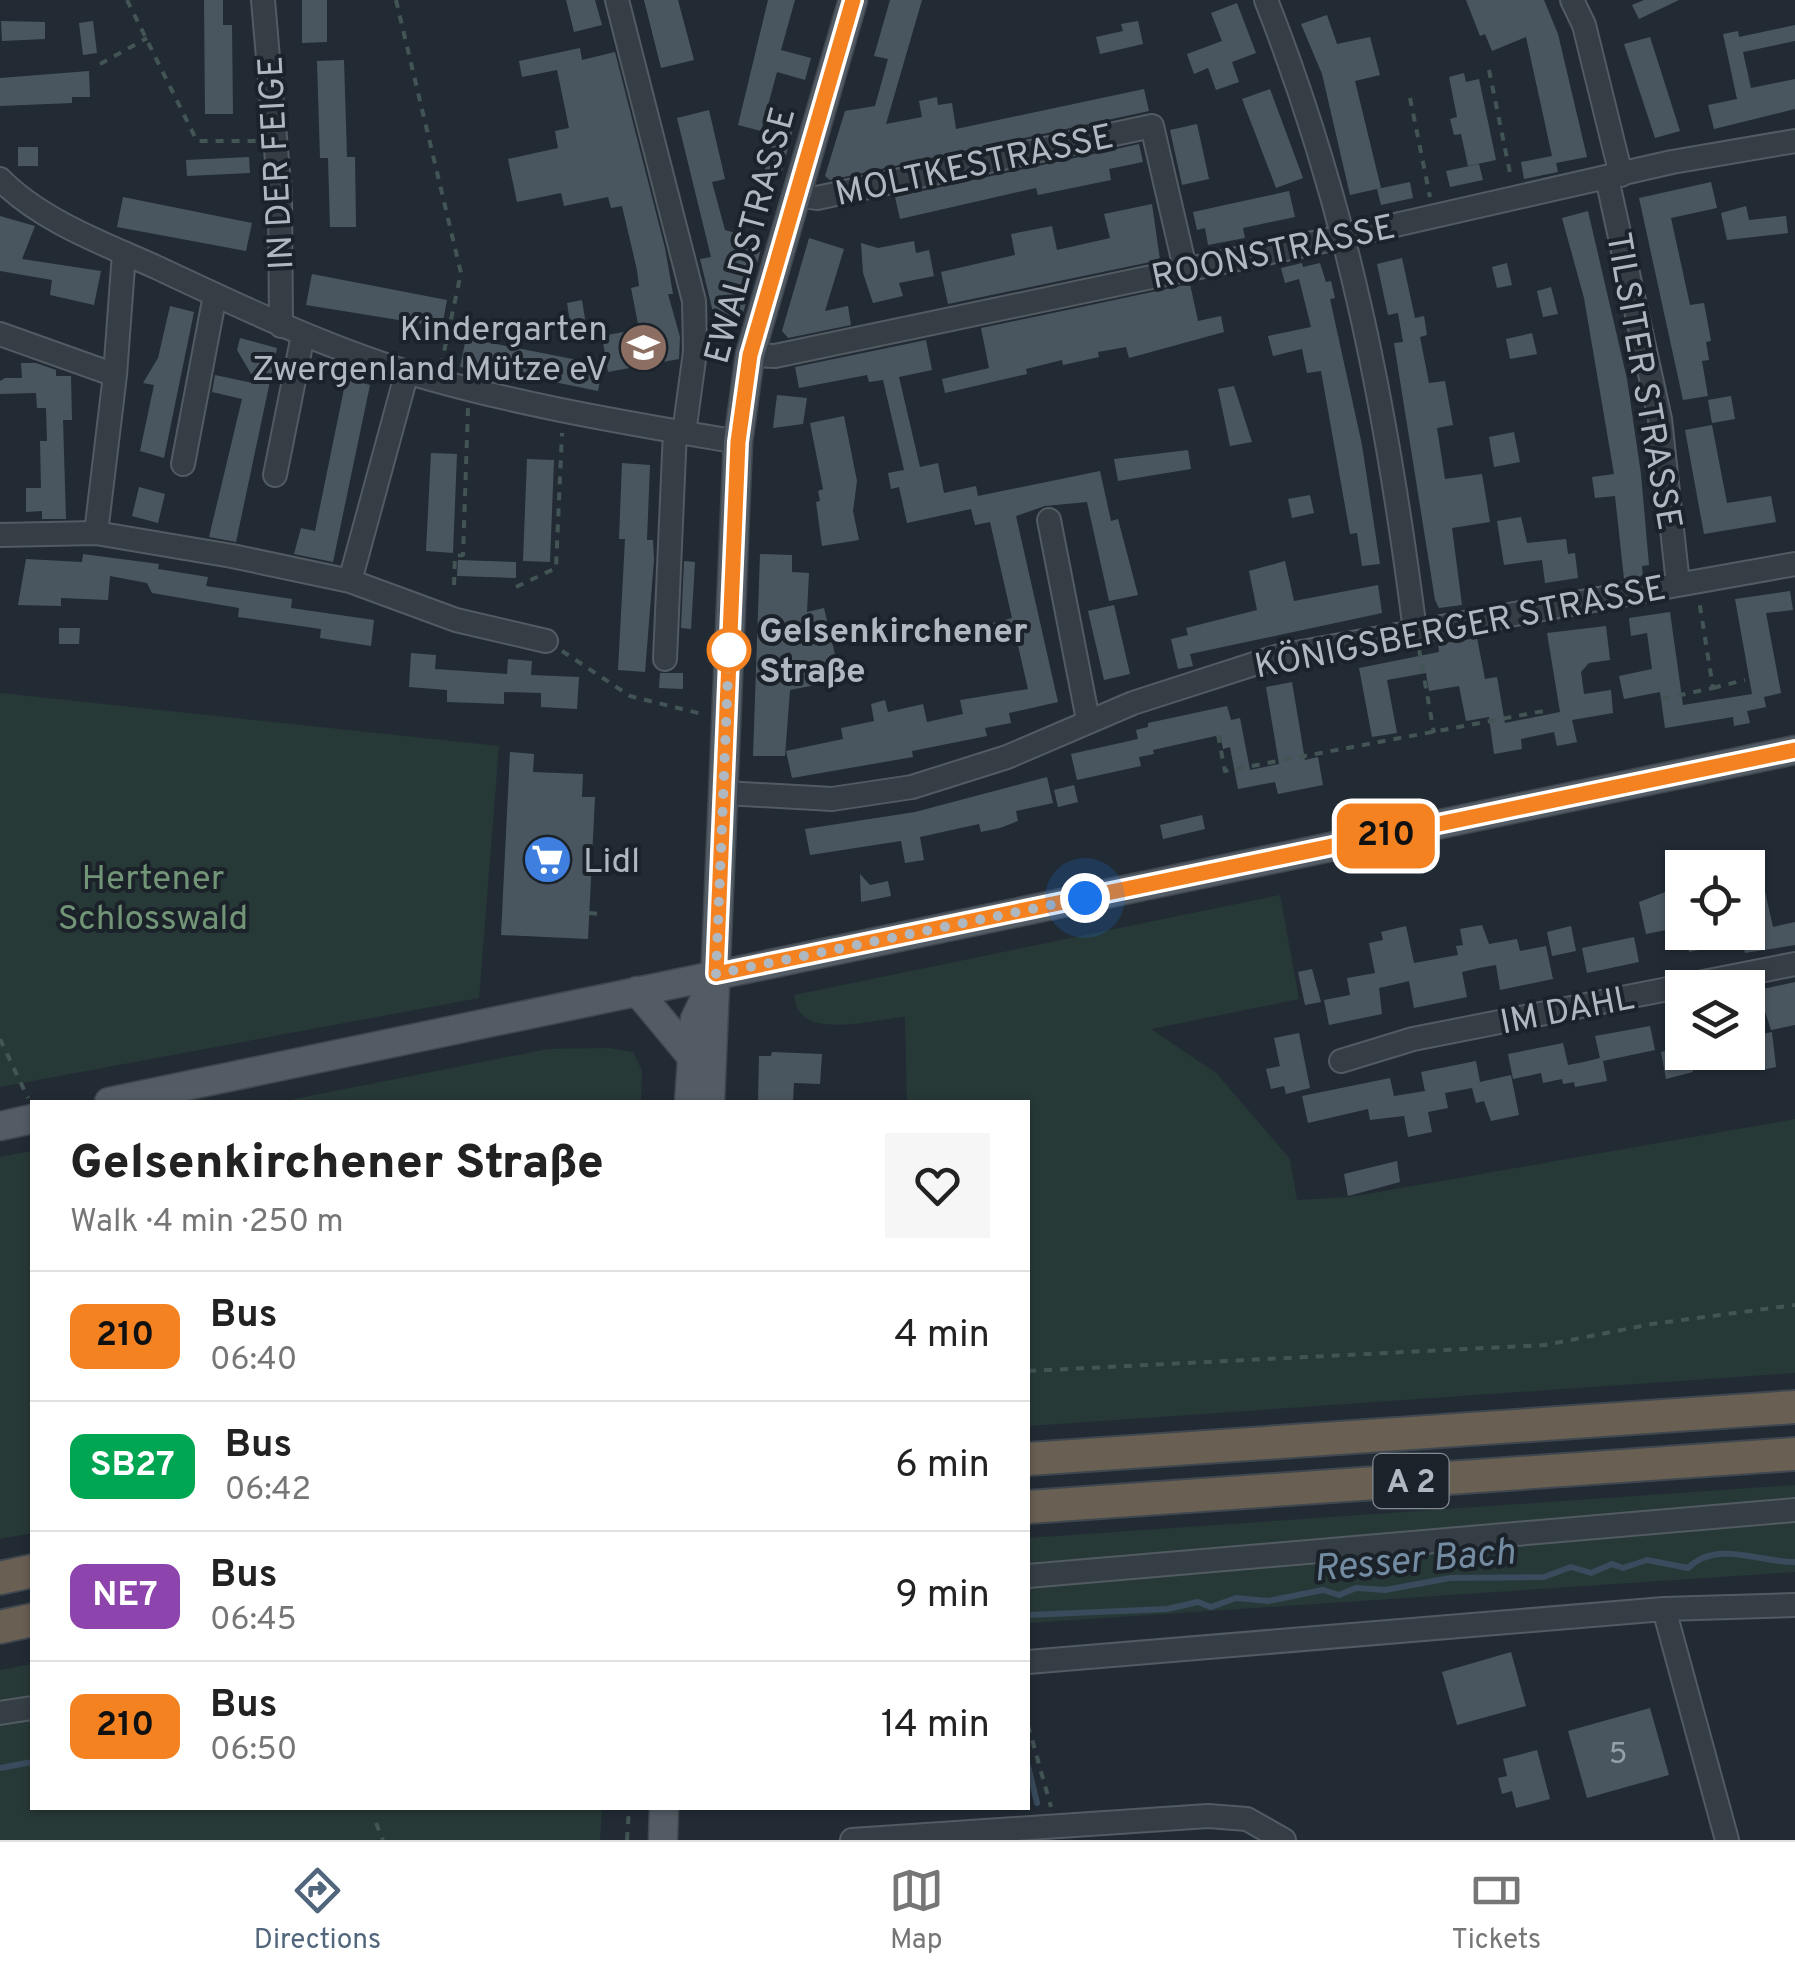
<!DOCTYPE html>
<html lang="en">
<head>
<meta charset="utf-8">
<style>
  :root { --surface:#fff; --page:#f6f6f6; --text:#222; --muted:#767676; --line:#e0e0e0; --accent:#51667c }
  body { margin:0; font-family:Overpass,sans-serif; background:var(--page); color:var(--text); height:100vh; display:flex; flex-direction:column; font-size:38px; white-space:nowrap }
  * { box-sizing:border-box; margin:0 }
  p { font-size:32px; color:var(--muted) }
  .icon { flex:none; width:55px; height:55px; fill:none; stroke:currentColor; stroke-width:2; stroke-linecap:round; stroke-linejoin:round }
  .map { position:relative; flex:1; overflow:hidden }
  .sheet { position:absolute; left:30px; top:1100px; width:1000px; height:710px; display:flex; flex-direction:column; background:var(--surface); border-radius:0px; box-shadow:0 2px 8px #0004 }
  .sheet>* { flex:none }
  .badge { padding:0 20px; border-radius:15px; font-size:35px; line-height:65px }
  .fabs { position:absolute; left:1665px; top:850px; display:grid; gap:20px }
  .fabs a { display:grid; place-items:center; width:100px; height:100px; border-radius:0px; background:var(--surface); box-shadow:0 2px 8px #0004; font-size:50px }
  .you { position:absolute; width:50px; height:50px; margin:-25px; border:8px solid #fff; border-radius:50%; background:#1a73e8; box-shadow:0 0 0 15px #1a73e833 }
  .map>.badge { position:absolute; translate:-50% -50%; box-shadow:0 0 0 5px #fff }
  .round { display:grid; place-items:center; flex:none; width:105px; height:105px; border-radius:0px; background:var(--page) }
  .summary { display:flex; align-items:center; justify-content:space-between; height:170px; padding:0 40px }
  h1 { font-size:48px; font-weight:800; line-height:75px }
  ul { padding:0; list-style:none }
  li { display:flex; align-items:center; gap:30px; height:130px; padding:0 40px; border-top:2px solid var(--line) }
  li div { flex:1 }
  li b { display:block; font-size:38px }
  li em { font-style:normal }
  li .badge { min-width:110px; font-weight:700; text-align:center }
  .dock { display:flex; justify-content:space-around; align-items:center; height:140px; border-top:2px solid var(--line); background:var(--surface); font-size:28px; color:var(--muted) }
  .dock a { display:grid; justify-items:center; gap:5px }
  .dock .current { color:var(--accent) }
  .map>svg:first-child { display:block }
  .green { fill:#273937 }
  .lines { fill:none; stroke-linecap:round; stroke-linejoin:round }
  .stream { stroke:#394b5c; stroke-width:6 }
  .building { fill:#4a565f }
  .minor-casing { stroke:#525b62; stroke-width:26 }
  .major-casing { stroke:#3e464e; stroke-width:31 }
  .highway-casing { stroke:#3f484f; stroke-width:36 }
  .path { stroke:#435454; stroke-width:4; stroke-dasharray:8 8; stroke-linecap:butt }
  .minor { stroke:#353d45; stroke-width:22 }
  .major { stroke:#535c65; stroke-width:28 }
  .highway { stroke:#6a5f53; stroke-width:32 }
  .line-casing { stroke:#fff; stroke-width:22 }
  .line { stroke:#f58220; stroke-width:15 }
  .walk { stroke:#afb8c1; stroke-width:10; stroke-dasharray:0 18 }
  .stop-dot { fill:#fff; stroke:#f58220; stroke-width:5 }
  .labels { text-anchor:middle; stroke-width:8; stroke-linejoin:round; paint-order:stroke }
  .number-label { font-size:30px; fill:#96a0a8 }
  .shield { fill:#1b2229; stroke:#838b93; stroke-width:2.5 }
  .shield-label { font-size:32px; font-weight:bold; fill:#afb8c1 }
  .street-label { font-size:35px; fill:#afb8c1; stroke:#1b2229 }
  .poi-label { font-size:35px; fill:#afb8c1; stroke:#1b2229; text-anchor:end }
  .stop-label { font-size:35px; font-weight:bold; fill:#afb8c1; stroke:#1b2229; text-anchor:start }
  .park-label { font-size:35px; fill:#719576; stroke:#1b2229 }
  .water-label { font-size:38px; font-style:italic; fill:#738ca2; stroke:#1b2229 }
</style>
</head>
<body>
<div class="map">
<svg width="1795" height="1840" viewBox="0 0 1795 1840">
  <rect width="100%" height="100%" fill="#222b34"/>
  <!-- green -->
  <path class="green" d="M0 693 499 746 479 998 0 1087Z
    M1280 895 1299 999 1151 1029 1216 1073 1290 1159 1297 1200 1350 1197 1795 1119V1373L1028 1426V1102H907L905 1017C873 1019 797 1043 794 995Z
    M609 1048 633 1052 642 1071 641 1102H279L548 1049Z
    M32 1151V1533L0 1539V1157Z
    M1795 1485V1572L1028 1623V1538Z
    M32 1664V1808H602L600 1840H0V1670Z"/>
  <g class="lines">
    <!-- stream -->
    <path class="stream" d="M1028 1615 1167 1609 1198 1602 1211 1607 1236 1598 1268 1601 1323 1590 1339 1595 1356 1588 1385 1590 1450 1578 1544 1577 1571 1567 1591 1573 1612 1564 1623 1568 1647 1560 1688 1568C1718 1539 1759 1563 1795 1562
      M1028 1766 1037 1803
      M0 1768 32 1762"/>
  </g>
  <!-- building -->
  <path class="building" d="M204 0H223V25H232L233 114H205Z
    M302 0H327V42L302 43Z
    M566 0H595L602 25 574 32Z
    M644 0H678L694 60 661 68Z
    M768 0H795L781 50 811 58 805 80 777 72 761 131 738 125Z
    M890 0H922L886 124 922 117 919 101 937 97 938 105 952 103 956 129 1144 89 1149 111 830 180 825 176 845 111 875 106 888 59 874 56Z
    M1466 0H1544L1558 34 1587 157 1556 163 1558 172 1524 179 1521 162 1552 156 1526 37 1492 51 1485 34 1480 36Z
    M1644 0H1679L1639 19 1632 5Z
    M1237 3 1256 53 1232 62 1239 82 1216 90 1208 68 1194 74 1187 54 1222 41 1211 13Z
    M1327 15 1337 44 1370 37 1380 75 1355 81 1381 188 1350 195 1322 74 1301 24Z
    M1 21 45 22V39L2 41Z
    M93 21 97 53 83 55 79 23Z
    M1138 21 1143 44 1100 54 1096 37 1123 31 1121 24Z
    M1795 25V41L1743 52 1751 88 1795 79V109L1714 129 1708 105 1737 99 1723 34 1738 31 1739 37Z
    M1650 37 1680 131 1655 138 1624 44Z
    M580 48 582 60 615 52 665 248 673 294H668L680 337 679 359 608 372 602 336 639 329 631 288 639 286 637 270 622 206 611 208 608 197 564 206 561 193 517 202 508 159 558 148 555 131 569 128 557 70 522 77 519 61Z
    M344 60 347 157H355L356 227H330L328 158H320L317 61Z
    M89 71 90 97H72V103L0 106V78Z
    M1464 73 1466 82 1479 79 1496 160 1468 166 1461 134 1454 135 1450 119 1457 117 1449 77Z
    M1270 89 1303 178 1276 188 1242 99Z
    M709 110 725 179 712 182 725 230 739 234 743 254 747 237 763 242 742 317 714 316 700 259 711 257 677 118Z
    M1197 124 1209 179 1182 185 1170 130Z
    M778 125 793 129 780 178 761 182Z
    M1139 144 1143 162 1109 169 1111 180 1038 195 1036 188 900 219 895 197Z
    M18 147H38V166H18Z
    M249 157 250 173 187 176 186 160Z
    M1479 164 1483 180 1450 187 1446 171Z
    M1410 182 1413 198 1381 205 1377 189Z
    M1711 182 1717 208 1671 218 1690 305 1704 303 1711 341 1706 342 1709 360 1702 361 1708 396 1683 400 1639 198Z
    M1289 191 1295 217 1243 228 1245 238 1208 245 1205 228 1197 230 1193 212Z
    M123 197 252 223 246 251 117 227Z
    M1152 204 1160 260 948 304 941 272 1015 255 1011 234 1052 226 1057 250 1110 238 1104 214Z
    M1746 206 1749 220 1786 216 1788 233 1727 240 1721 213Z
    M1588 211 1627 379 1641 474 1649 565 1642 566 1643 576 1624 579 1615 496 1595 498 1592 477 1614 474 1584 298 1562 218Z
    M0 216 35 226 22 259 101 271 94 305 50 295 52 280 0 271Z
    M809 238 844 249 825 311 848 306 851 325 788 338 782 331Z
    M914 241 916 253 929 250 934 276 899 283 903 296 873 303 863 273 861 243 878 248Z
    M1402 258 1415 318 1424 316 1427 335 1420 337 1429 383 1445 381 1453 425 1437 428 1445 479 1482 474 1490 522 1452 528 1462 605 1439 608 1435 600 1394 343 1403 342 1398 313 1388 315 1377 264Z
    M1302 263 1303 267 1320 263 1326 282 1331 281 1335 298 1330 299 1362 445 1380 564 1362 566 1357 533 1350 534 1321 371 1307 373 1302 349 1273 356 1268 336 1311 327 1299 279 1285 283 1281 268Z
    M1507 263 1512 285 1497 288 1492 267Z
    M312 274 447 300 442 327 306 305Z
    M1190 284 1198 321 1221 316 1224 332 1129 358 1126 347 1098 352 1099 357 1063 365 1062 360 1026 369 1027 374 945 393 942 379 989 368 981 328Z
    M1551 287 1558 314 1543 317 1537 291Z
    M582 300 586 325 571 328 567 303Z
    M170 306 194 312 164 458 140 451 154 385 143 383 158 358Z
    M1532 333 1537 354 1510 359 1506 339Z
    M240 338 277 348 236 542 209 537 242 399 212 392 215 375 257 384 237 350Z
    M466 338 603 365 598 391 477 366 476 370 460 367Z
    M926 340 932 370 899 377 920 467 938 463 944 493 976 486 978 496 1100 471 1111 521 1118 519 1138 595 1109 601 1087 502 1045 506 1016 516 1058 702 1009 713 1011 723 985 728 987 736 912 751 913 757 792 778 786 751 843 739 841 728 874 721 871 704 885 700 888 712 923 704 927 722 963 714 960 700 1028 689 1016 637 997 641 993 623 1012 618 990 522 975 525 971 509 907 523 899 487 891 489 888 473 904 470 883 380 869 382 867 375 799 388 795 367Z
    M21 363H36L56 370V376H71L72 420H63L66 519H42V511L26 512V488H41L40 441H47L46 408H37L36 393 0 394V381L5 378H22Z
    M346 379 370 385 333 562 294 554 301 528 315 531Z
    M1234 386 1252 442 1230 446 1218 389Z
    M777 395 807 398 803 424 773 428Z
    M1731 396 1735 419 1712 423 1708 400Z
    M844 416 857 481 853 511 859 540 822 546 816 502 820 501 818 491 823 489 810 423Z
    M1712 425 1727 503 1771 496 1776 522 1704 534 1685 430Z
    M1514 432 1520 462 1494 467 1489 437Z
    M1188 450 1191 469 1118 481 1114 459Z
    M431 453 457 454 453 553 426 551Z
    M527 459 554 460 550 562 523 561Z
    M622 463 650 465 647 540H653L654 560 645 672 618 670 625 539H619Z
    M139 487 165 494 158 523 132 516Z
    M1310 495 1314 513 1292 518 1288 499Z
    M1521 517 1527 543 1566 539 1568 554 1575 553 1578 578 1545 583 1542 560 1504 565 1497 521Z
    M83 554 159 564 158 569 208 577 206 586 292 599 291 608 374 620 371 646 320 638 321 629 238 617 239 608 152 593 147 583 110 576 108 600 61 598V606L18 605 26 559 82 562Z
    M760 554 792 555V572L809 573 807 612 824 608 841 680 790 690 785 756H753Z
    M458 560 516 562V578L457 576Z
    M684 561 695 562 691 629 681 628Z
    M1285 561 1294 601 1378 585 1382 613 1190 654 1193 666 1178 669 1171 639 1188 635 1186 628 1257 610 1249 571Z
    M1790 591 1793 610 1766 613 1781 693 1764 697 1766 707 1747 711 1750 723 1734 726 1733 717 1665 728 1660 692 1624 699 1619 676 1652 669 1647 633 1631 636 1629 618 1670 612 1683 705 1752 694 1735 599Z
    M1114 605 1130 674 1104 680 1088 611Z
    M1606 626 1610 660 1589 663 1581 672 1584 694 1611 690 1613 713 1572 720 1577 742 1557 746 1554 732 1521 739 1522 749 1494 754 1489 717 1466 721 1459 686 1429 691 1426 673 1387 680 1397 733 1372 737 1359 668 1439 652 1438 644 1477 638 1485 679 1497 677 1505 723 1560 712 1547 633Z
    M59 628H80L79 644H59Z
    M411 653 436 655 435 669 507 674 508 659 532 661 531 675 579 677 577 709 541 707V693L504 692V704L447 702V690L409 687Z
    M660 673H683V689L659 688Z
    M1292 682 1305 760 1318 757 1323 785 1278 794 1275 782 1238 789 1230 747 1223 749 1220 735 1153 750 1154 754 1139 757 1141 766 1077 780 1071 754 1138 739 1136 730 1148 727V723L1227 706 1231 720 1240 718 1250 770 1279 764 1266 687Z
    M510 752 534 754 533 772 583 774 582 797H595L588 939 501 935Z
    M1047 777 1053 803 1016 811 1018 821 1000 828 981 832 979 824 920 837 924 860 905 863 901 841 810 855 805 829 915 812Z
    M1074 785 1078 802 1058 807 1054 790Z
    M1202 815 1205 829 1163 839 1160 825Z
    M860 874 870 885 888 881 891 896 861 902Z
    M1762 878 1773 927 1795 922V945L1745 953 1742 941 1689 952 1685 932H1748V881Z
    M1668 891 1681 927 1646 934 1639 902Z
    M1482 925 1489 944 1517 939 1520 951 1546 946 1553 979 1500 990 1496 965 1479 968 1462 972 1467 997 1414 1008 1409 981 1405 982 1379 988 1382 1014 1329 1025 1324 1000 1350 995 1347 978 1375 973 1369 943 1383 940 1381 932 1406 926 1414 963 1458 955 1456 946 1463 945 1460 929Z
    M1571 926 1576 951 1552 956 1547 932Z
    M1634 937 1639 962 1587 973 1582 948Z
    M1312 969 1321 1002 1305 1005 1298 972Z
    M1795 982V1025L1771 1030 1758 990Z
    M1650 1026 1655 1050 1603 1061 1607 1081 1575 1087 1574 1082 1563 1084 1562 1079 1543 1083 1541 1073 1513 1079 1508 1054 1563 1043 1568 1065 1584 1062 1600 1058 1595 1036Z
    M1772 1032 1776 1067 1762 1070 1760 1060 1748 1062V1037Z
    M1299 1033 1310 1088 1286 1094 1284 1086 1271 1089 1266 1069 1280 1066 1274 1038Z
    M1682 1047V1052H1689L1693 1072 1666 1079 1661 1052Z
    M772 1052 822 1054 820 1084 794 1083 793 1102H758L759 1056H771Z
    M1476 1061 1480 1082 1511 1075 1519 1115 1491 1121 1484 1101 1476 1103 1472 1088 1445 1093 1448 1108 1428 1112 1432 1132 1408 1137 1404 1116 1370 1120 1368 1109 1308 1123 1302 1096 1390 1078 1394 1096 1425 1091 1421 1072Z
    M1397 1161 1400 1182 1348 1196 1344 1174Z
    M1511 1652 1526 1706 1457 1725 1442 1672Z
    M1650 1708 1669 1775 1587 1798 1568 1731Z
    M1537 1750 1550 1799 1516 1808 1512 1791 1502 1794 1498 1778 1507 1776 1503 1759Z"/>
  <g class="lines">
    <defs>
      <path id="minor" d="M263 0 280 195 281 326
        M617 0 694 301 695 352 684 433
        M1266 0C1348 208 1387 410 1415 631
        M1572 0 1584 25 1621 175
        M1607 178 1660 419 1678 584
        M0 179C41 221 105 244 158 268 241 307 323 346 410 373 517 405 628 423 738 442
        M796 195 817 198 1152 126 1185 268
        M0 334 115 375
        M750 355 775 356 1347 236 1672 162 1795 141
        M183 464 215 295
        M275 475 303 335
        M1049 520 1088 720
        M96 533 115 375 124 253
        M0 535 96 533 232 556 350 581 456 620 546 641
        M350 581 407 372
        M665 659 675 431
        M725 793 832 799 912 787 1007 757 1133 703 1279 656 1795 564
        M1341 1061 1413 1039 1795 964
        M1028 1576 1795 1510
        M1664 1609 1727 1840
        M1028 1662 1664 1609 1795 1605
        M0 1713 32 1708
        M852 1840 1208 1816 1247 1819 1284 1840"/>
      <path id="major" d="M637 991 692 1057
        M109 1102 1795 750
        M689 1102 695 1019 712 984
        M710 1102 738 442 750 355 853 0
        M0 1126 32 1119
        M663 1840 664 1808"/>
      <path id="highway" d="M1028 1459 1795 1407
        M1028 1507 1795 1454
        M0 1578 32 1571
        M0 1627 32 1620"/>
    </defs>
    <!-- minor casing -->
    <use href="#minor" class="minor-casing"/>
    <!-- major casing -->
    <use href="#major" class="major-casing"/>
    <!-- highway casing -->
    <use href="#highway" class="highway-casing"/>
    <!-- path -->
    <path class="path" d="M127 0 197 141H257
      M396 0 461 273 442 361
      M100 64 147 38
      M1489 70 1511 178
      M1410 98 1430 197
      M454 585 455 556 463 555 468 408
      M516 587 556 568 562 433
      M1419 649 1434 733
      M562 651 630 696 702 714
      M1713 688 1745 680
      M1662 699 1713 688 1699 600
      M1218 735 1225 771 1549 710
      M589 913 599 914
      M0 1039 28 1098
      M1028 1371 1545 1345 1652 1324 1795 1305
      M1028 1725 1051 1807
      M376 1823 383 1840
      M627 1840 629 1808"/>
    <!-- minor -->
    <use href="#minor" class="minor"/>
    <!-- major -->
    <use href="#major" class="major"/>
    <!-- highway -->
    <use href="#highway" class="highway"/>
  </g>
  <g class="lines">
    <defs>
      <path id="line" d="M853 0 750 355 738 442 716 974 1795 750"/>
    </defs>
    <!-- line casing -->
    <use href="#line" class="line-casing"/>
    <!-- line -->
    <use href="#line" class="line"/>
    <!-- walk -->
    <path class="walk" d="M729 650 716 974 1085 898"/>
  </g>
  <!-- icons -->
  <defs>
    <symbol id="school-disc" viewBox="-11 -11 22 22"><circle r="9.5" fill="#8d6e63" stroke="#1b2229"/><path d="M0-5L7-2L0 1L-7-2ZM-4 1L0 2.5L4 1V4Q0 6-4 4Z" fill="#fff"/></symbol>
    <symbol id="supermarket-disc" viewBox="-11 -11 22 22"><circle r="9.5" fill="#3f7fe0" stroke="#1b2229"/><path d="M-6-5.5h2.5l.6 2H6L4.5 2H-2.5L-4.4-4H-6ZM-1.5 3.2a1.3 1.3 0 1 0 .1 0ZM3 3.2a1.3 1.3 0 1 0 .1 0Z" fill="#fff"/></symbol>
  </defs>
  <g fill-rule="evenodd">
    <use href="#school-disc" x="616" y="320" width="55" height="55"/>
    <use href="#supermarket-disc" x="520" y="832" width="55" height="55"/>
  </g>
  <!-- markers -->
  <circle class="stop-dot" cx="729" cy="650" r="20"/>
  <g class="labels">
    <!-- number labels -->
    <g class="number-label">
      <text x="1618" y="1763">5</text>
    </g>
    <!-- shield labels -->
    <rect class="shield" x="1373.5" y="1454" width="75" height="54" rx="8"/>
    <g class="shield-label">
      <text x="1411" y="1492">A 2</text>
    </g>
    <!-- street labels -->
    <g class="street-label">
      <text transform="translate(275 163) rotate(-93)" y="12">IN DER FEIGE</text>
      <text transform="translate(974 164) rotate(-12)" y="12">MOLTKESTRASSE</text>
      <text transform="translate(749 235) rotate(-75)" y="12">EWALDSTRASSE</text>
      <text transform="translate(1273 251) rotate(-12)" y="12">ROONSTRASSE</text>
      <text transform="translate(1645 381) rotate(80)" y="12">TILSITER STRASSE</text>
      <text transform="translate(1460 626) rotate(-11)" y="12">KÖNIGSBERGER STRASSE</text>
      <text transform="translate(1567 1009) rotate(-11)" y="12">IM DAHL</text>
    </g>
    <!-- poi labels -->
    <g class="poi-label">
      <text x="608" y="340">Kindergarten<tspan x="608" dy="40">Zwergenland Mütze eV</tspan></text>
      <text x="583" y="872" text-anchor="start">Lidl</text>
    </g>
    <!-- stop labels -->
    <g class="stop-label">
      <text x="759" y="642">Gelsenkirchener<tspan x="759" dy="40">Straße</tspan></text>
    </g>
    <!-- park labels -->
    <g class="park-label">
      <text x="153" y="889">Hertener<tspan x="153" dy="40">Schlosswald</tspan></text>
    </g>
    <!-- water labels -->
    <g class="water-label">
      <text transform="translate(1414 1559) rotate(-5)" y="13">Resser Bach</text>
    </g>
  </g>
</svg>
<div class="fabs">
<a><svg class="icon" aria-label="locate" viewBox="0 0 24 24"><circle cx="12" cy="12" r="6"/><path d="M12 2v4M12 18v4M2 12h4M18 12h4"/></svg></a>
<a><svg class="icon" aria-label="layers" viewBox="0 0 24 24"><path d="M12 4l9 5-9 5-9-5zM3 14l9 5 9-5"/></svg></a>
</div>
<div class="you" style="left:1085px;top:898px"></div>
<b class="badge" style="left:1386px;top:836px;background:#f58220;color:#111">210</b>
<section class="sheet">
<div class="summary"><div><h1>Gelsenkirchener Straße</h1><p>Walk · 4 min · 250 m</p></div><a class="round"><svg class="icon" aria-label="heart" viewBox="0 0 24 24"><path d="M12 20l-8-8c-3-5 5-10 8-4 3-6 11-1 8 4z"/></svg></a></div>
<ul>
<li><span class="badge" style="background:#f58220;color:#111">210</span><div><b>Bus</b><p>06:40</p></div><em>4 min</em></li>
<li><span class="badge" style="background:#00a651;color:#fff">SB27</span><div><b>Bus</b><p>06:42</p></div><em>6 min</em></li>
<li><span class="badge" style="background:#8e44ad;color:#fff">NE7</span><div><b>Bus</b><p>06:45</p></div><em>9 min</em></li>
<li><span class="badge" style="background:#f58220;color:#111">210</span><div><b>Bus</b><p>06:50</p></div><em>14 min</em></li>
</ul>
</section>
</div>
<nav class="dock">
<a class="current"><svg class="icon" aria-label="directions" viewBox="0 0 24 24"><path d="M12 3l9 9-9 9-9-9zM9 14v-3h6M13 9l2 2-2 2"/></svg>Directions</a>
<a><svg class="icon" aria-label="map" viewBox="0 0 24 24"><path d="M3 6l6-2 6 2 6-2v14l-6 2-6-2-6 2zM9 4v14M15 6v14"/></svg>Map</a>
<a><svg class="icon" aria-label="tickets" viewBox="0 0 24 24"><path d="M3 7h18v10H3zM15 7v10"/></svg>Tickets</a>
</nav>
</body>
</html>
